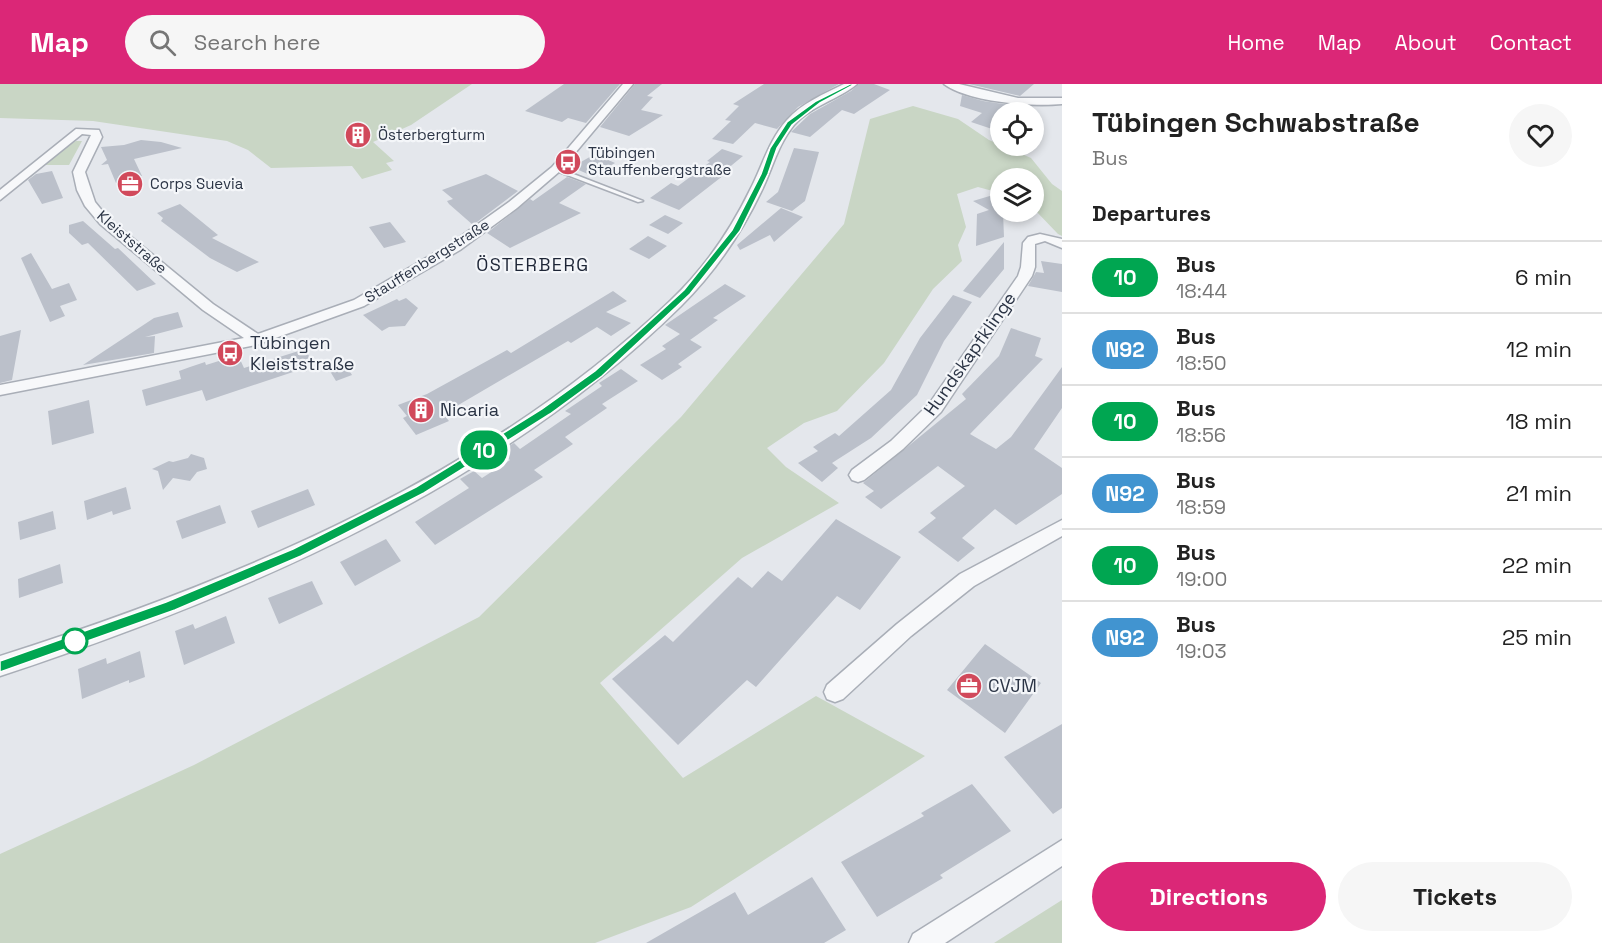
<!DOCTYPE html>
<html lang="en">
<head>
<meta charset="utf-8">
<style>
  :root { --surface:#fff; --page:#f6f6f6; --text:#222; --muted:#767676; --line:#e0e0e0; --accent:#db2777 }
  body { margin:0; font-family:"Space Grotesk",sans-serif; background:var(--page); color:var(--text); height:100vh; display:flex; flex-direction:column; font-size:22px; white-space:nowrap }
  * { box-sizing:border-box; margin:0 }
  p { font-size:20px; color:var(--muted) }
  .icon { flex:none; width:33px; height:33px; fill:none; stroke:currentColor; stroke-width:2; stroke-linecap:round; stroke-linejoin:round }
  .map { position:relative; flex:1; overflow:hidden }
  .drawer { display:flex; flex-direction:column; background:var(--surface); width:540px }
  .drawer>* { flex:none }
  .badge { padding:0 12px; border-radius:20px; font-size:21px; line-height:39px }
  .controls { position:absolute; left:990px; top:18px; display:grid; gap:12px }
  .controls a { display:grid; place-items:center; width:54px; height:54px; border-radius:50%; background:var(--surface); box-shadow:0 3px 9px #0003; font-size:30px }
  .map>.badge { position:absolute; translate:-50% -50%; box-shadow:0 0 0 3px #fff }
  h2 { padding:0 30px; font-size:22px; line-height:54px }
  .round { display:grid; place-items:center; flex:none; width:63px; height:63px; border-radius:32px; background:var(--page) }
  .head { display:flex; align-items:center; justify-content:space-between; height:102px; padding:0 30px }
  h1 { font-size:28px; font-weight:700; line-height:45px }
  .button { display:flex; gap:12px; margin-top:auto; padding:12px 30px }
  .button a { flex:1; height:69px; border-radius:36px; background:var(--accent); color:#fff; font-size:24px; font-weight:700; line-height:69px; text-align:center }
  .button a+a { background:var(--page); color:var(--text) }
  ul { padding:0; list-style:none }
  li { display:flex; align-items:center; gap:18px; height:72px; padding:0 30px; border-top:2px solid var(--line) }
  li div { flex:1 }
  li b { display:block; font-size:22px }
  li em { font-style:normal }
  li .badge { min-width:66px; font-weight:700; text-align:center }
  header { display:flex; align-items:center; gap:36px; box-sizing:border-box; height:84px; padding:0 30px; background:var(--accent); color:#fff }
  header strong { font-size:28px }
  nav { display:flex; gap:33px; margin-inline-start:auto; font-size:21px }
  .search { width:420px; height:54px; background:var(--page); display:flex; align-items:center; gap:15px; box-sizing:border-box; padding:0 21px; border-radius:33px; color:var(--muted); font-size:22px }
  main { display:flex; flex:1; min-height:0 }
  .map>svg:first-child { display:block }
  .green { fill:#c9d6c5 }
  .building { fill:#bbc0ca }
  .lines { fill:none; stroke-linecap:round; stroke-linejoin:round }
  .service-casing { stroke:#a9aeb7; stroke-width:3 }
  .minor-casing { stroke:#a9aeb7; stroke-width:3 }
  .service { fill:#f7f8fa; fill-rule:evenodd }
  .minor { fill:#f7f8fa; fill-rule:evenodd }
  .line { fill:#00a651; stroke:#fff; stroke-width:1.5 }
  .stop-dot { fill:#fff; stroke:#00a651; stroke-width:3 }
  .labels { text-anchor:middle; stroke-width:4.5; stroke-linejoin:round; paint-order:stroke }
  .far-poi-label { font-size:15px; fill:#2b3445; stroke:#f4f6f9; text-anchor:start }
  .far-street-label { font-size:15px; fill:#2b3445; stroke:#f4f6f9 }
  .far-quarter-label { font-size:18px; letter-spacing:1.5px; fill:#1d2536; stroke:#f4f6f9 }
  .poi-label { font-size:18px; fill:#2b3445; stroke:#f4f6f9; text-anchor:start }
  .street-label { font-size:18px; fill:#2b3445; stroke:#f4f6f9 }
</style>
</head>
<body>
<header>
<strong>Map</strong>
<div class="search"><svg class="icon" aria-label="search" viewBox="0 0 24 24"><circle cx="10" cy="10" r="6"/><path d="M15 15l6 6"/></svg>Search here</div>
<nav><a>Home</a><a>Map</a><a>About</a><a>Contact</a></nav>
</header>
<main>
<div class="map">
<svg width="1062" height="859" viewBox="0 0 1062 859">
  <rect width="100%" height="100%" fill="#e4e7ec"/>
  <!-- green -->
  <path class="green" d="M0 0H472L411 41 373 58 394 77 386 79 392 86 362 95 352 82 271 84 248 66 227 57 93 37 0 34Z
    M913 22 958 35 989 56 1031 74 1052 100 1062 107V152L1058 150 1034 125V94H1000V109L978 103 957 110 966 143 958 161 962 177 933 205 884 279 837 327 804 339 767 364 786 383 839 419 742 474 600 599 683 694 816 612 925 672 691 823 595 859H0V770L194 681 479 533 681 333 844 140 870 35Z
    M76 57H82L69 81H44L57 69Z
    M1062 816V859H994Z"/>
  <!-- building -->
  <path class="building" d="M564 0H620L586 39 568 34 562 38 525 27Z
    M635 0H662L647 12 653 13 641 26 663 31 629 52 600 43Z
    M764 0H839L798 23 777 45 755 39 733 60 712 55 731 37 725 36 739 22 733 20Z
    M859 0H874L890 6 854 30 842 26 810 53 791 48 810 30 851 7Z
    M969 0H1034L1020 12Z
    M962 11 983 17 1010 21 1004 28H1000V37L992 45 971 38 982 29 960 22Z
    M141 56 161 58 182 64 134 75 142 92 116 99 108 80 101 81 107 76 101 63 124 61Z
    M794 64 819 68 805 117 792 127 766 118 778 108Z
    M722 65 743 72 721 90 724 91 679 126 650 114 671 99 678 102 710 78 707 77Z
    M595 70 615 79 592 92 572 83Z
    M52 87 63 114 42 120 28 96 36 90Z
    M486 90 518 107 473 141 449 120 447 117 453 115 442 106Z
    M567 93 586 100 559 119 581 129 510 164 487 149 530 115 533 117Z
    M993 111 1000 115V128H1003L1004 153 976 162 977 130 989 126 973 117Z
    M180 120 218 151 212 154 259 178 237 188 210 174 161 137 163 134 157 129Z
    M781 124 803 133 774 158 770 151 740 166 737 161Z
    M665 131 683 139 668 150 649 141Z
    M83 137 115 165 118 164 156 200 137 207 88 159 82 161 69 149V141Z
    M390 138 406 158 384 164 369 143Z
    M648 152 667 162 649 175 629 165Z
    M1004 158V185L980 214 963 207Z
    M31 169 52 205 69 199 77 216 60 222 65 232 50 238 21 174Z
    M1041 177 1062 180V208L1028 202 1036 188 1044 189Z
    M725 200 746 212 713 234 718 236 690 256 687 254 702 263 678 280 682 283 662 296 640 281 666 265 662 262 680 250 665 241Z
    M613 207 627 217 606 228 631 239 611 252 597 243 571 259 568 257 443 330 449 337 416 351 403 334 407 332 398 321 427 310 507 266 511 269Z
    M953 211 972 218 944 257 917 311 871 354 832 379 838 384 822 398 798 379 818 367 813 363 835 349 839 352 891 306 920 254Z
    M406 214 418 224 405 242 389 243 382 247 363 231 397 215 399 217Z
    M178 228 183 243 145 253 155 252 154 269 83 281 154 234Z
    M1011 244 1041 254 1035 272 1043 275 970 350 996 365 1011 353 1062 283V324L1034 365 1062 384V410L1016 441 995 425 962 454 975 464 958 478 918 448 936 434 930 429 965 402 938 382 881 425 865 413 874 407 863 399 966 315 962 310 999 272Z
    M21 246 12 296 0 299V252Z
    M305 265 314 281 306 288 299 286 206 317 202 306 146 322 142 306 181 295 179 287 190 283 205 278 206 281 238 271 244 284Z
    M341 273 352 291 336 297 325 279Z
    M621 285 638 297 602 320 607 324 565 353 573 360 534 386 543 393 435 461 415 438 469 404 460 395 474 387 482 394 510 376 500 368 514 359 520 365 571 330 565 327 602 302 599 299Z
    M89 316 94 349 52 361 48 327Z
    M191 370 204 374 207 385 197 388 190 397 173 394 163 406 158 387 152 385 169 377 173 378 188 374Z
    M126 403 131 425 113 431 112 427 87 436 84 417Z
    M308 405 315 421 258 444 251 427Z
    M220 421 226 439 182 455 176 437Z
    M53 427 56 445 20 456 18 438Z
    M836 435 901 473 860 526 837 512 756 603 747 596 678 661 612 595 665 551 673 558 738 493 752 504 768 487 782 497Z
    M386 455 401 477 355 502 340 478Z
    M60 480 63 499 19 514 18 495Z
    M312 497 323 520 279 540 268 514Z
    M226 532 235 559 184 581 175 547 193 540 195 545Z
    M985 560 1041 599 1005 649 947 606Z
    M140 567 145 593 129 599V596L82 615 78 585 106 574 107 580Z
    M1062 640V724L1053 730 1004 673Z
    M972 700 1011 747 940 791 943 794 877 833 841 778 924 732 921 729Z
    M812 793 846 846 824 859H646L735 808 748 831Z"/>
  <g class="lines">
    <defs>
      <path id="service" d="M554 84H558L643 117 638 118 554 86Z"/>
      <path id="minor" d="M623 0H633L560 87 517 124 460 166 364 222 256 261 0 311V301L244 254 203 226 100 140 85 122 77 106 73 88 91 51 82 50 0 116V106L76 45 99 46 102 53 85 88 95 118 108 134 213 220 258 250 354 216 450 160 509 118 552 83Z
        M844 0H857C838 16 812 21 794 41 778 60 772 86 761 108 741 150 714 189 681 222 497 404 242 512 0 592V572C239 496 487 392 670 217 704 185 730 147 750 106 762 83 769 56 787 36 802 19 824 10 844 0Z
        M944 0H959L1018 14H1062V20C1032 23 968 18 944 0Z
        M1040 150 1062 155V164L1045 157 1035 160V183L1032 192 941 328 903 365 864 396 858 398 852 396 849 391 852 386 891 357 929 320 1018 192 1021 183 1023 159 1028 153Z
        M1062 436V452L974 502 911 552 843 615 835 618 827 615 824 608 827 601 897 540 960 490Z
        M1062 756V782L945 859H909L913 850Z"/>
    </defs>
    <!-- service casing -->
    <use href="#service" class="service-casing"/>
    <!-- minor casing -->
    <use href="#minor" class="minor-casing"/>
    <!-- service -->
    <use href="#service" class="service"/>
    <!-- minor -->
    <use href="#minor" class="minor"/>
  </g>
  <!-- line -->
  <path class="line" d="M850 0H855L820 19 792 41 777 64 768 90 740 147 690 210 602 292 550 330 424 409 301 472 175 526 0 588V577L166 518 293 465 416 403 542 325 595 287 684 206 732 146 761 90 770 64 787 38 816 17Z"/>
  <!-- icons -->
  <defs>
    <symbol id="building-disc" viewBox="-11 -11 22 22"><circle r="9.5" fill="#d1495b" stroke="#f4f6f9"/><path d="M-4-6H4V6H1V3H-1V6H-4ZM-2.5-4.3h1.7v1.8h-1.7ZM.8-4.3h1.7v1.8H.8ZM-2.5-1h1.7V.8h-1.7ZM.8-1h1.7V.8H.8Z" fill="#fff"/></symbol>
    <symbol id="bus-disc" viewBox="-11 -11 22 22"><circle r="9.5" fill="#d1495b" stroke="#f4f6f9"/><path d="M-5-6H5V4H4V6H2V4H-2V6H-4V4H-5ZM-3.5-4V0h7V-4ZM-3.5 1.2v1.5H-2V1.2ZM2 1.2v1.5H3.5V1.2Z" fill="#fff"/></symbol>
    <symbol id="office-disc" viewBox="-11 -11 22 22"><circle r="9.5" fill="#d1495b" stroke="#f4f6f9"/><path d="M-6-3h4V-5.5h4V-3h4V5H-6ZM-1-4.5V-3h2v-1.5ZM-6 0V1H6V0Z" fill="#fff"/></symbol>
  </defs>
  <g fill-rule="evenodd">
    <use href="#building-disc" x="343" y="36" width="30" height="30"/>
    <use href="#bus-disc" x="553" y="63" width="30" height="30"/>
    <use href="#office-disc" x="115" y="85" width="30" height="30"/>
    <use href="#bus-disc" x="215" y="254" width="30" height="30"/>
    <use href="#building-disc" x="406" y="311" width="30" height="30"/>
    <use href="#office-disc" x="954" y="587" width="30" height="30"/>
  </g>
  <!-- markers -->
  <circle class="stop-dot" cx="75" cy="557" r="12"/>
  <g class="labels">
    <!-- far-poi labels -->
    <g class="far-poi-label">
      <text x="378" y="56">Österbergturm</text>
      <text x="588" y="74">Tübingen<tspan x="588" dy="17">Stauffenbergstraße</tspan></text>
      <text x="150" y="105">Corps Suevia</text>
    </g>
    <!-- far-street labels -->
    <g class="far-street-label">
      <text transform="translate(132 158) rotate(41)" y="5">Kleiststraße</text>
      <text transform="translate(427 177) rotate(-32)" y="5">Stauffenbergstraße</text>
    </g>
    <!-- far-quarter labels -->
    <g class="far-quarter-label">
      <text x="533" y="187">ÖSTERBERG</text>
    </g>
    <!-- poi labels -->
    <g class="poi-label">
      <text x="250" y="265">Tübingen<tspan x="250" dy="21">Kleiststraße</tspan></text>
      <text x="440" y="332">Nicaria</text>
      <text x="988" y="608">CVJM</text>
    </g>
    <!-- street labels -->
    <g class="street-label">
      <text transform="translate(970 270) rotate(-55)" y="6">Hundskapfklinge</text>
    </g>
  </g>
</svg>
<div class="controls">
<a><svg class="icon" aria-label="locate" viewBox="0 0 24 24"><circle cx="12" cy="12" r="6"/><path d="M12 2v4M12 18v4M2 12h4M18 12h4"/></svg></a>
<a><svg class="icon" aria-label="layers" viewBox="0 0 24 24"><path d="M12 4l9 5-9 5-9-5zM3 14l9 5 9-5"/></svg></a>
</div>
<b class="badge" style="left:484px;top:366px;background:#00a651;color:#fff">10</b>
</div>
<section class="drawer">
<div class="head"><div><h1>Tübingen Schwabstraße</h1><p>Bus</p></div><a class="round"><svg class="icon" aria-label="heart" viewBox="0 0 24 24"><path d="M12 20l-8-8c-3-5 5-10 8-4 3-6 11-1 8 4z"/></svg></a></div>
<h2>Departures</h2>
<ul>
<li><span class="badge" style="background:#00a651;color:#fff">10</span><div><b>Bus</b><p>18:44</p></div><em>6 min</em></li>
<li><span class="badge" style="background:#4194d0;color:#fff">N92</span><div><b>Bus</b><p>18:50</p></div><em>12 min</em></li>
<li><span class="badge" style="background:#00a651;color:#fff">10</span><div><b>Bus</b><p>18:56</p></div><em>18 min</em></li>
<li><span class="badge" style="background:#4194d0;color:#fff">N92</span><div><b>Bus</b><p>18:59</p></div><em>21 min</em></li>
<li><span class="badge" style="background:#00a651;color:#fff">10</span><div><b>Bus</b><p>19:00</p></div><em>22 min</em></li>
<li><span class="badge" style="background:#4194d0;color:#fff">N92</span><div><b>Bus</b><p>19:03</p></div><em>25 min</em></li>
</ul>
<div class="button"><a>Directions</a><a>Tickets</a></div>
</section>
</main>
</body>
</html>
